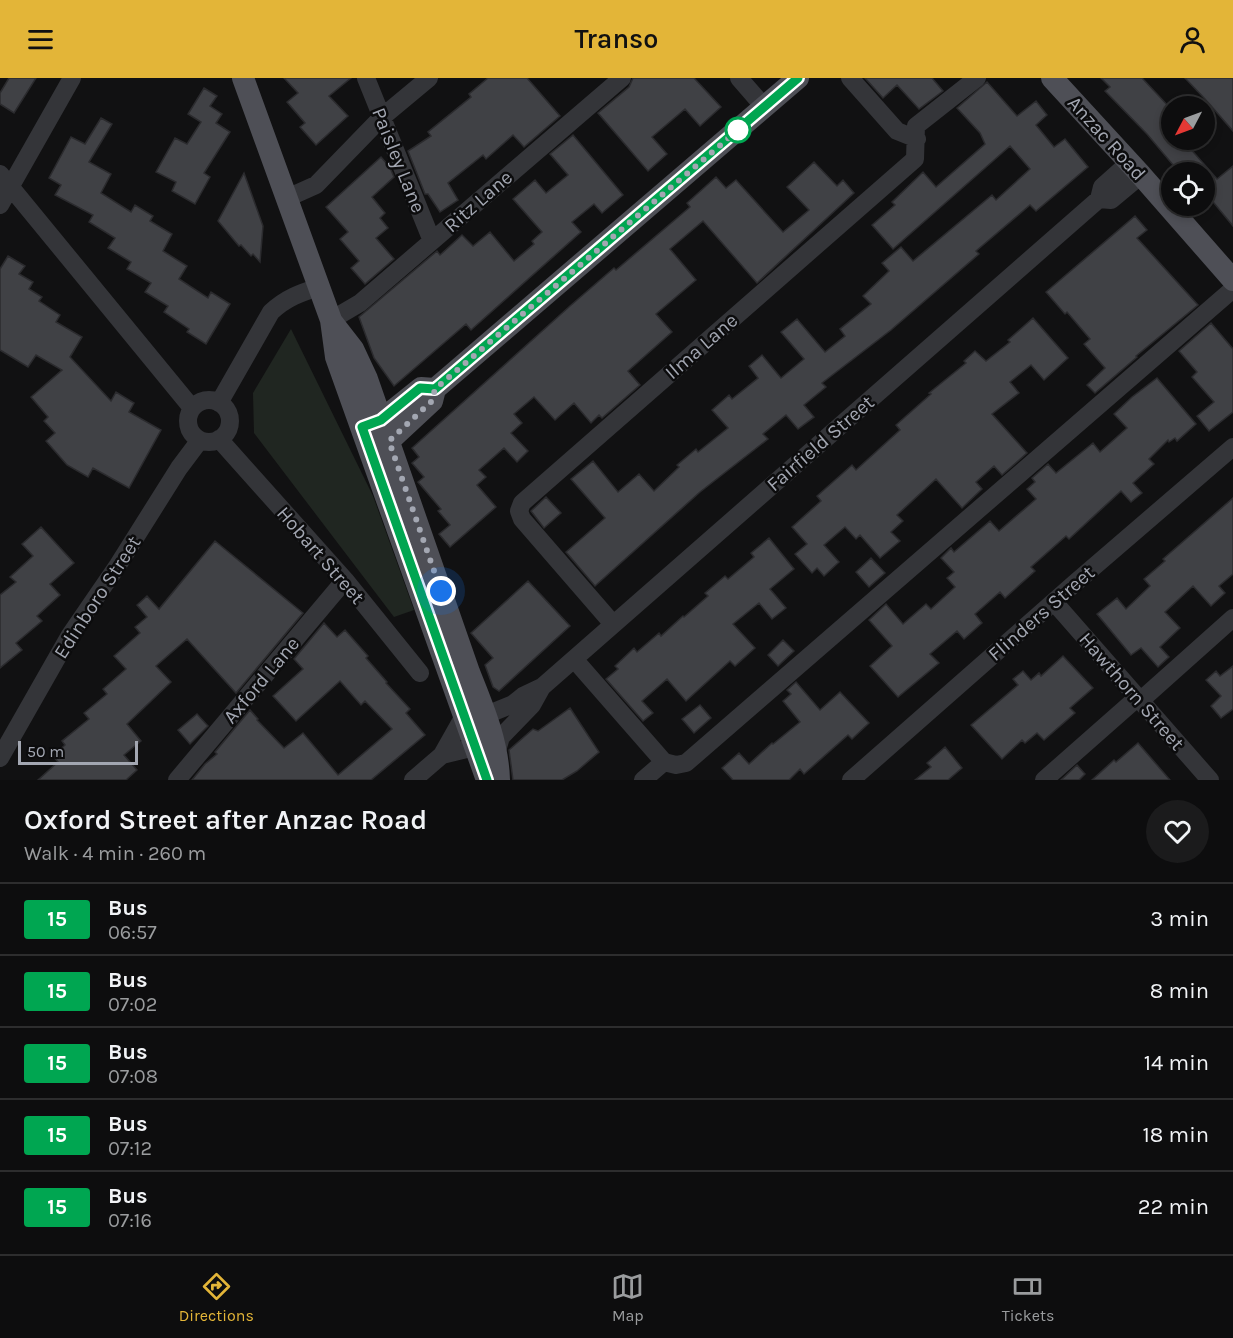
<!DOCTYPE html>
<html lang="en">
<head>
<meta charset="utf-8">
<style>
  :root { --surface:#0d0d0e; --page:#1b1b1c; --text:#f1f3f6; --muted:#9a9c9e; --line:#2d2d2e; --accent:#e3b538 }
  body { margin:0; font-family:Karla,sans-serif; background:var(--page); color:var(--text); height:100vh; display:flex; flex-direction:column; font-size:22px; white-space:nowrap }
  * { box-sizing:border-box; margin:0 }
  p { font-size:20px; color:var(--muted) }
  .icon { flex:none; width:33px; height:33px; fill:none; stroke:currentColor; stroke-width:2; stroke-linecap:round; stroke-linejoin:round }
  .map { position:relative; height:702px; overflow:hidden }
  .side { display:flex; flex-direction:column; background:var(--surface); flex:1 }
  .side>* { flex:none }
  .badge { padding:0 12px; border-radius:4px; font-size:21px; line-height:39px }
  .needle { width:39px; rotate:229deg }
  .tools { position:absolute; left:1161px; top:18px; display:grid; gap:12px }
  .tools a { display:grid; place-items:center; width:54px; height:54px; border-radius:50%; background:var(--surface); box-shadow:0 3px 9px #0003,0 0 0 2px var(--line); font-size:30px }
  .scale { position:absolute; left:18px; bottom:15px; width:120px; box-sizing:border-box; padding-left:6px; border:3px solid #a3a7b2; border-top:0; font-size:16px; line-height:21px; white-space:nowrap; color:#a3a7b2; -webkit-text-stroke:4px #0c0c0d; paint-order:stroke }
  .you { position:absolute; width:30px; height:30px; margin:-15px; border:4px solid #fff; border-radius:50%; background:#1a73e8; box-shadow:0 0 0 9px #1a73e833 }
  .map>.badge { position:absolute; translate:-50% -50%; box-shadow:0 0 0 3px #fff }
  .round { display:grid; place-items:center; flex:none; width:63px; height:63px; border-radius:32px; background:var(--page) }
  .head { display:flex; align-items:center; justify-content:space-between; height:102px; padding:0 24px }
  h1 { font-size:28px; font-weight:600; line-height:45px }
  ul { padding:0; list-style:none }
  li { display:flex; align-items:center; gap:18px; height:72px; padding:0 24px; border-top:2px solid var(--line) }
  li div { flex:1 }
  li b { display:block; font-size:22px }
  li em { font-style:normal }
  li .badge { min-width:66px; font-weight:700; text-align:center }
  header { display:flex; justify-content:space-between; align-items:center; height:78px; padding:0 24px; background:var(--accent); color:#111; font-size:27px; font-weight:600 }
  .tab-bar { display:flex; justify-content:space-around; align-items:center; height:84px; border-top:2px solid var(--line); background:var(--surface); font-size:16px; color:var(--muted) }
  .tab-bar a { display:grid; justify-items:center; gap:3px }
  .tab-bar .current { color:var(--accent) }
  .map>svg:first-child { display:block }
  .green { fill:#202621 }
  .building { fill:#404145; stroke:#2b2b2e; stroke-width:1.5 }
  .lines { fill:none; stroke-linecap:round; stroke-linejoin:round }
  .minor { stroke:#343539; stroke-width:18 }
  .major { stroke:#4e4f56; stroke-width:22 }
  .line-casing { stroke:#fff; stroke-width:14 }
  .line { stroke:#00a651; stroke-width:9 }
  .walk { stroke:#a3a7b2; stroke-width:6; stroke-dasharray:0 10.8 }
  .stop-dot { fill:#fff; stroke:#00a651; stroke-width:3 }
  .labels { text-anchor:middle; stroke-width:5; stroke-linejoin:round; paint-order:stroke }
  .street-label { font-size:20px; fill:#a3a7b2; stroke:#0c0c0d }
</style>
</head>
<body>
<header><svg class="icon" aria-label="menu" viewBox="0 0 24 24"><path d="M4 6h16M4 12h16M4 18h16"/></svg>Transo<svg class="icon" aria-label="person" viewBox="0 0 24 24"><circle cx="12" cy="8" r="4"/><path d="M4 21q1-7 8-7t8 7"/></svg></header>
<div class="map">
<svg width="1233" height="702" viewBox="0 0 1233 702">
  <rect width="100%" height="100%" fill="#111112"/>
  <!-- green -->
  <path class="green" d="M291 251 373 418 414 532 394 539 254 355 253 315Z"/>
  <!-- building -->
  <path class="building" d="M9 0H36L14 35 0 26V15Z
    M284 0H351L329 18 348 38 316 67 300 49 305 45 287 24 298 15Z
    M488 0H527L560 38 524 69 513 57 486 81 483 77 448 105 458 122 440 134 428 116H425L408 73 431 58 428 54 471 19 469 16Z
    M633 0H694L721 29 700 48 685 31 652 59 667 76 648 93 598 35 629 9Z
    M865 0H932L943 13 919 31 897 7 883 20Z
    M1101 0H1142L1172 32V62H1198L1189 69 1217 101 1233 88V148L1204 113V94H1179L1147 56 1105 13 1110 9Z
    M1185 0H1233V53L1205 21Z
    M987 4 1017 38 1036 23 1047 37 1036 47 1054 69 1065 61 1088 89 1036 133 1030 127 976 173 979 176 891 252 822 305 826 309 804 327 814 339 798 351 786 337 763 356 768 361 700 414 595 508 566 474 605 440 571 401 593 383 618 414 639 396 654 413 679 389 677 387 696 371 698 374 728 350 712 332 729 317 732 321 758 300 749 288 762 277 781 300 804 281 781 254 797 241 825 274 845 258 840 251 871 226 863 218 889 193 882 185 901 169 913 183 992 117 996 122 1030 91 1010 68 893 171 872 147 895 127 892 124 923 94 936 109 985 66 980 55 957 30Z
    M204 10 217 18 210 28 222 36 216 45 230 54 204 95 210 99 195 126 172 113 176 104 156 94 175 60 187 66 201 44 188 36Z
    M101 40 112 46 89 84 111 96 101 115 131 134 135 127 153 138 150 143 172 156 163 173 187 188 179 201 208 220 211 214 230 226 206 266 187 254 189 251 164 234 168 228 145 214 151 205 127 191 131 184 108 170 115 160 89 144 93 137 55 117 61 107 49 100 71 59 85 66Z
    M573 57 623 117 602 135 594 126 572 144 581 154 471 252 466 246 394 308 374 280 359 239 437 173 440 177 462 157 473 168 490 154 514 183 534 166 532 163 542 154 513 121 535 102 546 115 568 97 550 76Z
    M381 79 387 86 388 85 394 99 372 119 385 135 380 140 388 150 376 160 394 181 365 206 351 190 359 183 340 161 348 154 326 129Z
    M814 84 837 108 843 102 854 115 757 205 703 143 670 171 696 202 656 236 672 254 628 293 640 307 602 340 599 337 591 345 574 325 555 342 534 319 514 336 522 345 511 355 528 373 517 384 504 370 479 392 486 399 477 407 496 429 450 469 439 456 450 447 438 433 441 431 418 404 424 399 412 385 419 379 412 370 570 228 614 190 616 192 690 129 687 125 716 99 726 110 736 102 783 154 809 132 787 109Z
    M244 95 263 148 260 184 253 176 251 178 241 167 239 168 218 143Z
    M1135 138 1147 152 1137 160 1198 227 1136 278 1137 279 1095 315 1087 307 1105 290 1084 266 1090 261 1067 234 1065 236 1046 214Z
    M8 178 25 188 19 196 33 204 29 211 42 219 39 223 60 237 56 244 82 259 70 279 111 323 116 314 134 325 129 334 161 352 129 410 93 390 88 399 67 387 46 363 55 355 44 343 48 339 31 319 62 292 36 277 28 289 0 272V191Z
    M1033 240 1068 280 1044 302 1031 287 1010 304 1019 315 992 336 1027 375 1002 397 994 388 976 404 982 411 962 430 936 401 897 437 903 443 891 454 900 463 880 480 860 457 856 461 845 449 824 467 839 484 824 498 817 490 812 495 795 476 807 466 792 449 821 423 817 418 852 387 856 392 900 352 896 347 931 316 929 315 966 285 964 283 975 273 986 283 1010 264 1008 262Z
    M1211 245 1233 271V334L1209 353 1197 338 1214 324 1192 299 1197 294 1179 273Z
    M1157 300 1196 346 1177 363 1175 360 1169 364 1168 362 1149 381 1154 386 1133 405 1142 415 1131 424 1121 413 1069 461 1066 458 1031 489 1035 493 1005 520 1000 514 975 536 982 545 964 561 957 553 930 576 939 585 898 619 870 588 892 568 869 542 886 526 903 546 926 526 931 531 955 509 947 500 954 494 941 480 951 470 954 474 990 443 999 453 1036 421 1027 411 1035 404 1032 400 1048 386 1056 395 1093 365 1100 374 1127 350 1114 336 1132 319Z
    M546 419 561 435 544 450 531 433Z
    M1233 420V496L1219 508 1225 515 1211 528 1193 508 1165 534 1180 550 1160 569 1169 579 1158 589 1141 570 1131 577 1097 536 1117 520 1126 531 1150 508 1144 501 1165 483 1163 481Z
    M41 449 74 485 50 506 60 517 37 538 42 543 16 565 22 572 0 590V517L16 504 10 499 33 478 22 466Z
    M769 460 794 491 770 511 786 530 772 541 759 525 733 546 755 570 735 588 730 583 686 623 667 601 642 623 653 635 643 643 606 601 618 591 615 588 634 570 637 574 659 555 661 558 683 538 684 539 708 518 705 515 725 498 728 501 754 479 751 475Z
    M215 463 303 535 236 615 187 561 156 588 171 604 127 646 141 663 124 677 137 692 126 702H38L58 684 53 678 65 667 62 663 89 641 84 635 107 616 103 611 126 591 114 578 140 555 135 549 147 539 137 527 147 518 159 531Z
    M871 480 885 495 869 509 856 494Z
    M528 503 570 548 499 613 493 609 485 587 493 580 471 555Z
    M324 545 337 559 345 552 368 578 366 580 387 604 386 605 410 631 406 635 425 657 371 702H192L205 686 217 676 215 674 250 632 258 641 257 642 284 670 303 655 338 697 392 651 365 623 361 627 340 603 296 643 273 618 303 591 294 581Z
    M783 562 794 573 778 588 768 577Z
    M1063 578 1093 610 1070 630 1075 635 1044 662 1037 655 1025 665 1022 662 1002 681 971 647 1018 607 1013 601 1023 593 1031 602 1039 595 1041 598Z
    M1233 588V631L1221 640 1211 628 1221 618 1206 602 1216 593 1220 598Z
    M796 604 820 632 840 614 869 645 852 661 848 657 804 696 800 691 789 702H733L722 690 739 675 749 686 772 665 773 666 800 644 783 623 791 616 787 612Z
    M700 627 711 640 694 655 682 641Z
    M570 630 599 674 577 693 562 702H513L509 672 533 651 538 653Z
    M197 636 208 648 190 666 178 652Z
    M1138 665 1170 702H1092L1114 682 1116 684Z
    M945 669 962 690 948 702H915L931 689 927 685Z
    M1077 687 1085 696 1079 702H1061Z"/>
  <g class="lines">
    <!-- minor -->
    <path class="minor" d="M366 0 432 163
      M739 0 765 30
      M850 0 897 53 917 61
      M0 96 192 330
      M287 120 316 107 381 40 429 0
      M1099 121 1111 122 1141 97
      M0 127 72 0
      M331 242 360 225 622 0
      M188 343a21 21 0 1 1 42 0a21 21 0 1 1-42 0Z
      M219 325 271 234C286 220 300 215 319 209
      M219 361 345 502 420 595
      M1054 524 1210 702
      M613 546 522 441 519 433 522 425 915 81 916 48 977 0
      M574 581 664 684 676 687 686 685 1233 211
      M1140 623 1233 540
      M496 676 501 659 532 627 542 609 1099 121 1102 109 1130 84
      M442 677 475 669 477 654 486 637 513 626 523 618 542 609
      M0 680 70 557 118 487 179 390 200 362
      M177 702 345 502
      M413 702 442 677 464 638
      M643 702 664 684
      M851 702 1075 505 1233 369
      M1044 702 1137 620"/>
    <!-- major -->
    <path class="major" d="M243 0 331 242 336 279 487 702
      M1052 0 1141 97 1233 202
      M332 244 353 271 367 301 469 594C483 629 498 664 499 702
      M370 346 381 342 421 310 435 311
      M370 370 389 363 432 323 435 311 798 0"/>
  </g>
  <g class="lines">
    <defs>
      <path id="line" d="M487 702 362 349 381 342 420 310 435 311 798 0"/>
    </defs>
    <!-- line casing -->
    <use href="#line" class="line-casing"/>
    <!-- line -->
    <use href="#line" class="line"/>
    <!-- walk -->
    <path class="walk" d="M441 513 389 363 432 323 435 311 738 52"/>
  </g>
  <!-- markers -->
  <circle class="stop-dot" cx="738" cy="52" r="12"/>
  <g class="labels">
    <!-- street labels -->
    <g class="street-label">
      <text transform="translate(1107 60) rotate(48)" y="7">Anzac Road</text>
      <text transform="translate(399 82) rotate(68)" y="7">Paisley Lane</text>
      <text transform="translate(478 123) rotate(-41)" y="7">Ritz Lane</text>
      <text transform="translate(701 268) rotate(-41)" y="7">Ilma Lane</text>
      <text transform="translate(820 365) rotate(-41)" y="7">Fairfield Street</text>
      <text transform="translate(321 477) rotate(49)" y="7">Hobart Street</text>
      <text transform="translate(97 519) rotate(-57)" y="7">Edinboro Street</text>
      <text transform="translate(1041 535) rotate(-41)" y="7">Flinders Street</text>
      <text transform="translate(261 602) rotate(-50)" y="7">Axford Lane</text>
      <text transform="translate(1132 613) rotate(49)" y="7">Hawthorn Street</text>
    </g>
  </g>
</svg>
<div class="tools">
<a><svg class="needle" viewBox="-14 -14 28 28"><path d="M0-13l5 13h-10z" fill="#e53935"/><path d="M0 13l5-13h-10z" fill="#9a9c9e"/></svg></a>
<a><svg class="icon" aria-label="locate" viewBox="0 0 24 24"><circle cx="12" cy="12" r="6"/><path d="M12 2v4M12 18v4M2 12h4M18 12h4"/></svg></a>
</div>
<div class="scale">50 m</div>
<div class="you" style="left:441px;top:513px"></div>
</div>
<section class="side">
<div class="head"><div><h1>Oxford Street after Anzac Road</h1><p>Walk · 4 min · 260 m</p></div><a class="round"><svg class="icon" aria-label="heart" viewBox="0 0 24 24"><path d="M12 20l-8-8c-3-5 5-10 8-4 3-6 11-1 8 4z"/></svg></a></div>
<ul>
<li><span class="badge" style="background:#00a651;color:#fff">15</span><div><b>Bus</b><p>06:57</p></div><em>3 min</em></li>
<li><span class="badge" style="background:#00a651;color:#fff">15</span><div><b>Bus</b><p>07:02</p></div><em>8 min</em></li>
<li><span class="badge" style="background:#00a651;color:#fff">15</span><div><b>Bus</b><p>07:08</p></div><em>14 min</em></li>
<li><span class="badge" style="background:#00a651;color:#fff">15</span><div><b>Bus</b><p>07:12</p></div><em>18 min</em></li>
<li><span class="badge" style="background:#00a651;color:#fff">15</span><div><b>Bus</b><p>07:16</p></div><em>22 min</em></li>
</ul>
</section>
<nav class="tab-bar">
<a class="current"><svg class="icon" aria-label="directions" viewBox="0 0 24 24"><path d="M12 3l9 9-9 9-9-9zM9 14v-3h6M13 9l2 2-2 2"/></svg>Directions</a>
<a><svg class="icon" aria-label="map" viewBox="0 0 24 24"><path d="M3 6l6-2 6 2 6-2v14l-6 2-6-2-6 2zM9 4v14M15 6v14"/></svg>Map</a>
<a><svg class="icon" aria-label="tickets" viewBox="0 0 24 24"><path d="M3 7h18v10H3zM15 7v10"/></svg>Tickets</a>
</nav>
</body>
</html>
